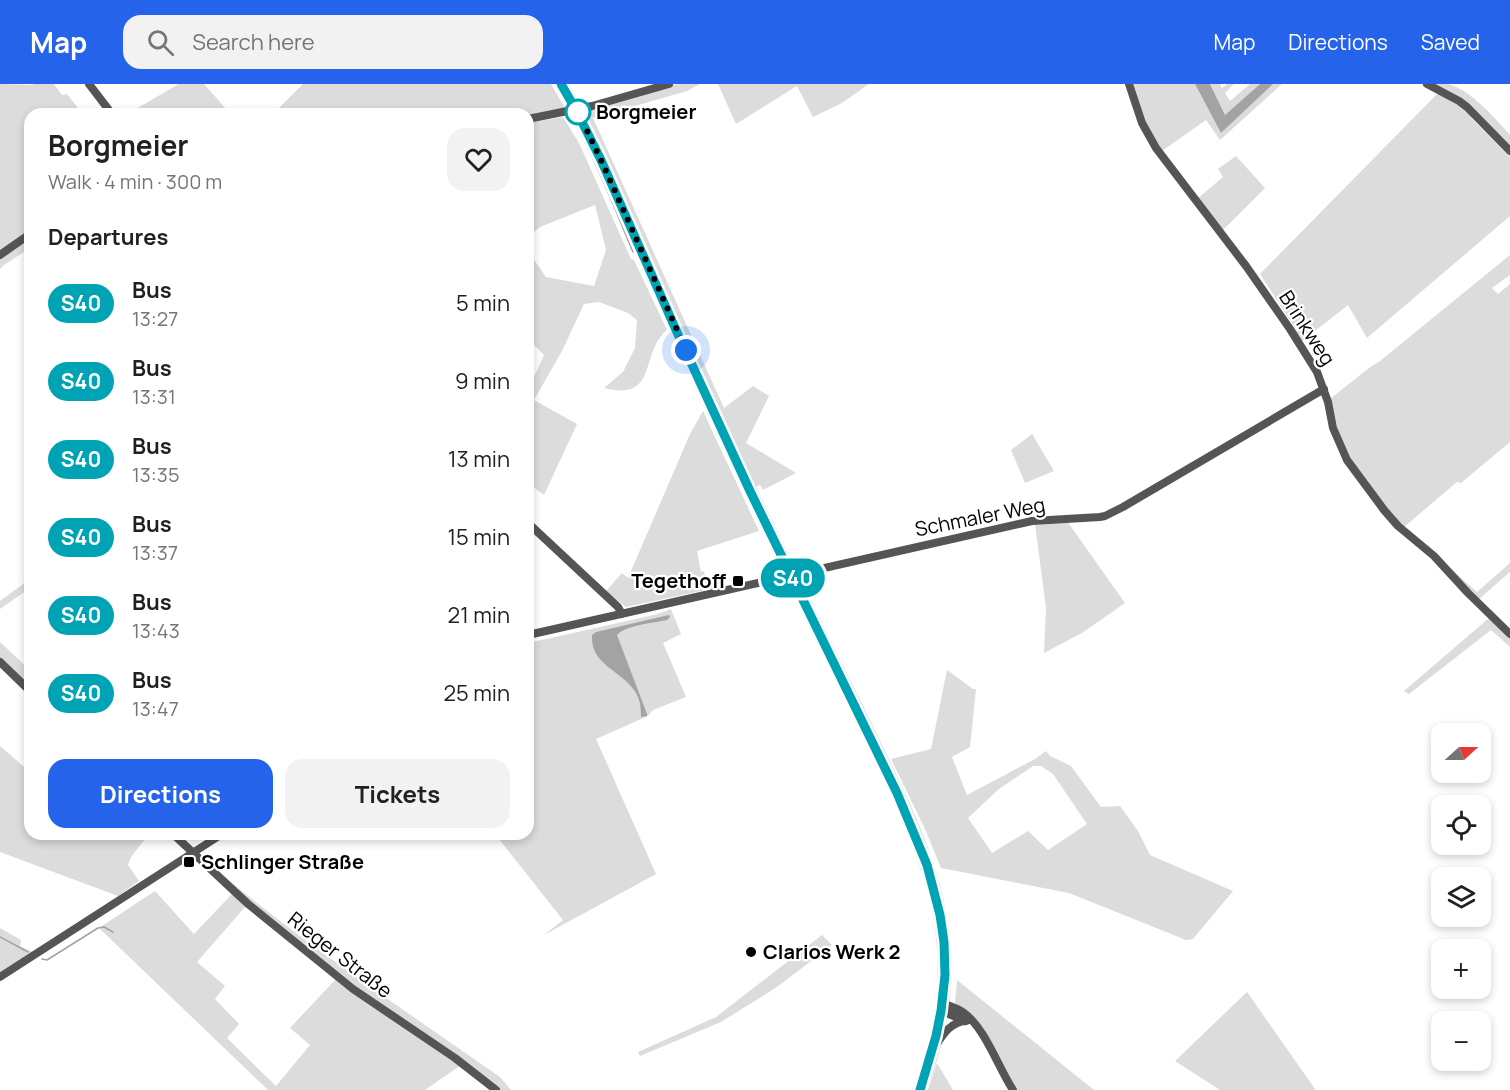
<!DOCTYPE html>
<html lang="en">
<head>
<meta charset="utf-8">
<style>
  :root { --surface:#fff; --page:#f2f2f2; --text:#202124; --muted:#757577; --accent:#2563eb }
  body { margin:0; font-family:Manrope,sans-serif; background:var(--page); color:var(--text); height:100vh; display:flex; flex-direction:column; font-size:22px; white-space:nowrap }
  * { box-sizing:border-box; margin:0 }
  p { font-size:20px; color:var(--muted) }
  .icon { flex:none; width:33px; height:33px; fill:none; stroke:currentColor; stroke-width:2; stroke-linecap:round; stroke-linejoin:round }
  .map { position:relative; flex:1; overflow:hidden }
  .sheet { position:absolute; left:24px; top:24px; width:510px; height:732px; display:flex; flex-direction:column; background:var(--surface); border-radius:18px; box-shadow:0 3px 9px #0003 }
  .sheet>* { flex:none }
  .badge { padding:0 12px; border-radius:20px; font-size:21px; line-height:39px }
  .needle { width:39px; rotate:69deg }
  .tools { position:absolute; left:1431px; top:639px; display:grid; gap:12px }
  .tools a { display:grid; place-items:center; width:60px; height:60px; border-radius:12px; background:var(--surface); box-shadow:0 3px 9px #0003; font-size:30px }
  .you { position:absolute; width:30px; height:30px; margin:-15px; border:4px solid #fff; border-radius:50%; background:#1a73e8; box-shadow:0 0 0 9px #1a73e833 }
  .map>.badge { position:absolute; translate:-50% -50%; box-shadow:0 0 0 3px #fff }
  h2 { padding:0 24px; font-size:22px; line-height:54px }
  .round { display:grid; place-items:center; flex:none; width:63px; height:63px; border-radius:18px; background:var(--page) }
  .summary { display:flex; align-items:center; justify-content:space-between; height:102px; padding:0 24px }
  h1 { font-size:28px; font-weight:700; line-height:45px }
  .cta { display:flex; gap:12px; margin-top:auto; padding:12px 24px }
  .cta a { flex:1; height:69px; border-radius:18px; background:var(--accent); color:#fff; font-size:24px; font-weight:700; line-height:69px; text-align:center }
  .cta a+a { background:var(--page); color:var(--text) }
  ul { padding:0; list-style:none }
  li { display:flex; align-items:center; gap:18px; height:78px; padding:0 24px }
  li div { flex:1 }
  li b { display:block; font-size:22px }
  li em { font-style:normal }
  li .badge { min-width:66px; font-weight:700; text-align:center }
  header { display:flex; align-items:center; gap:36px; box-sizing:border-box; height:84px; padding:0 30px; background:var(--accent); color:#fff }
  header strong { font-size:28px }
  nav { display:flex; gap:33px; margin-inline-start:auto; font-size:21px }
  .search { width:420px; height:54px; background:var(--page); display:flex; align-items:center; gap:15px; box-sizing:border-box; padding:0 21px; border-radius:18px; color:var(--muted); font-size:22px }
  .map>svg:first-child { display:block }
  .green { fill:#dcdcdc; fill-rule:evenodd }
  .water { fill:#a3a3a3 }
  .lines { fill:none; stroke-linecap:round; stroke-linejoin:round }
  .stream { stroke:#a3a3a3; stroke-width:1.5 }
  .major-casing { stroke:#dbdbdb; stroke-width:14 }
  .minor { stroke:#555; stroke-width:8 }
  .major { stroke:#000; stroke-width:10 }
  .line-casing { stroke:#fff; stroke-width:14 }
  .line { stroke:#00a3b4; stroke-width:9 }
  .walk { stroke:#000; stroke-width:6; stroke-dasharray:0 10.8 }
  .stop-dot { fill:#fff; stroke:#00a3b4; stroke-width:3 }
  .poi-dot { fill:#000; stroke:#fff; stroke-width:2 }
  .labels { text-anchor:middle; stroke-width:4.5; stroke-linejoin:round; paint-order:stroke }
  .stop-label { font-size:20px; font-weight:bold; fill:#000; stroke:#fff; text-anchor:start }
  .street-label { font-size:20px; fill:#000; stroke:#fff }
  .poi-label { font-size:20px; font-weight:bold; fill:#000; stroke:#fff; text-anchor:start }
</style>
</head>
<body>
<header>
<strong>Map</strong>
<div class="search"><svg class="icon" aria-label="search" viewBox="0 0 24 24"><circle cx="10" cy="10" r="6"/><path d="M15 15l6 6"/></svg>Search here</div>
<nav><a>Map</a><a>Directions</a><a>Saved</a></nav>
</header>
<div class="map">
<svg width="1510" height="1006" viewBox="0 0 1510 1006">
  <rect width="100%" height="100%" fill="#fff"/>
  <!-- green -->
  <path class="green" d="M0 0 32 1 34 0H54L62 11 67 10 83 30H30V146L0 167Z
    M179 0H204L227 26 219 30H127Z
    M303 0H551L565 24 528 32V30H273Z
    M677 0H700L687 7 593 34 724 324 753 302 769 312 746 359 796 389 763 406 760 401 754 404 586 31 589 26 593 24Z
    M718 0H869L842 19 813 33 797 2 736 40Z
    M1132 0H1195L1221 49 1273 0H1282L1220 56 1206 36 1162 67 1148 45Z
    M1210 0H1220L1222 4 1227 0H1234L1225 9 1230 17 1250 0H1260L1225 31Z
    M1434 0C1439 0 1444 0 1448 0 1470 5 1496 35 1510 51V65Z
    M1439 8 1473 32 1471 34 1510 73V132L1367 254 1348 221 1301 258 1295 249 1297 247 1260 190Z
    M563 33 579 59 631 175 634 176 667 246C639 269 659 318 604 304L623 288 635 264 637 236 628 229 599 218 584 220 562 267 534 316 577 340 544 411 528 399V306L544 271 528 255V167L546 193 594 202 606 166 595 121 540 143 528 153V39Z
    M1236 72 1265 104 1222 147 1197 115 1223 93 1218 85Z
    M30 153V164L4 181 0 185V174Z
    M1510 171V191L1492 204 1498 210 1510 200V358L1461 399 1457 398 1404 443 1394 434 1349 374 1341 358 1330 315 1369 284 1380 277Z
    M703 327 759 447 697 467 701 488 704 487 706 495 718 492 720 503 626 523 606 507 622 489 628 494 690 350Z
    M1032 350 1054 387 1025 399 1011 366Z
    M1067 437 1125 519 1082 549 1044 569 1046 524 1035 440Z
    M1510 479V488L1479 515 1448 482 1477 508Z
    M30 495V504L0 525V517Z
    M671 525 681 550 663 559 686 613 653 626 648 632 596 655 656 790 544 851 563 836 495 750H528V559L654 531Z
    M1489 534 1510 553V563L1491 546 1409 610 1404 607Z
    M0 558 30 586V603L0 574Z
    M947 586 973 605H976L970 663 952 673 967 711 1035 675 1046 667 1050 672 1071 682 1101 723 1120 722 1138 747 1150 771 1233 807 1193 855 1186 856 1069 809 941 784 925 745 891 675 931 665ZM1033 682H1041L1053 690 1087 740 1048 766 1028 747 992 769 968 734 999 705Z
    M0 662 30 688V750H149L131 773 128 781 139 797 118 812 0 768Z
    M214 784C304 860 403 925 500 993L511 1006H501L457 972 355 903 248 818Z
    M155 807 194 850 232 810 245 823 197 878 225 902 215 915 239 940 227 954 276 1002 310 961 290 944 336 895 461 981 425 1006H268L99 844Z
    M0 844 21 856 20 862 33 868 0 889Z
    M822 851 832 861 777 903 721 938 640 972 638 968 716 933Z
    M957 896 1094 1006H1018L1007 991 965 926 955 919Z
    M1247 908 1315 1005 1314 1006H1220L1175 977Z
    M937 979 953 1006H928Z"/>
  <!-- water -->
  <path class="water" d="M1195 0H1210L1225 31 1260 0H1273L1221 49Z
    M669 531 670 533 667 536C653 539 626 541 617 551L647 630V632L641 633C641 623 640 614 634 606 620 586 590 580 592 551L596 548Z"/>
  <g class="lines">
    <!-- stream -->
    <path class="stream" d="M576 40C598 81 615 125 633 168
      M0 853 28 868
      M42 875 47 876 98 844 104 843 113 848"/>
    <defs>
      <path id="major" d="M561 0C594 55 618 114 644 173 679 252 714 331 751 408 786 481 821 553 857 625 888 690 928 763 940 833 947 873 946 915 936 953 932 971 926 989 920 1006"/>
    </defs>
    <!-- major casing -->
    <use href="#major" class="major-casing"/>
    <!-- minor -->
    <path class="minor" d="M89 0 112 30
      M1129 0 1142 39 1156 64 1246 182 1290 245 1317 288 1328 318 1333 344 1347 376 1384 426 1398 442 1434 472 1468 509 1510 550
      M1427 0 1459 17 1467 23 1510 67
      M528 35 592 22 669 0
      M0 171 30 150
      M528 439 618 523 622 530
      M528 551 1032 437 1100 433 1105 432 1123 423 1324 305
      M0 578 30 607
      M173 750 248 820 353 905 455 974 496 1006
      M0 893 222 750
      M942 919C949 922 958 924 964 929 985 944 998 983 1013 1006
      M941 927 966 937
      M936 961C944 949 951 938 966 937"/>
    <!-- major -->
    <use href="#major" class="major"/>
  </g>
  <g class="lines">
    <defs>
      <path id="line" d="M561 0 576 26 601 76 676 246 750 407 897 709 927 781 940 831 944 858 945 891 941 927 936 952 920 1006"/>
    </defs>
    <!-- line casing -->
    <use href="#line" class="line-casing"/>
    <!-- line -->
    <use href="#line" class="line"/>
    <!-- walk -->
    <path class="walk" d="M578 28 601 76 686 266"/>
  </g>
  <!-- markers -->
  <circle class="stop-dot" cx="578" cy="28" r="12"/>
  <g class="poi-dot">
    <rect x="732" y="491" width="12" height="12" rx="3"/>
    <rect x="183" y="772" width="12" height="12" rx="3"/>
    <circle cx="751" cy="868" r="6"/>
  </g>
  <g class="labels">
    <!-- stop labels -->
    <g class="stop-label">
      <text x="596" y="35">Borgmeier</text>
    </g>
    <!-- street labels -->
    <g class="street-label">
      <text transform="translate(1307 244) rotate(57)" y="7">Brinkweg</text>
      <text transform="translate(980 433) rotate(-11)" y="7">Schmaler Weg</text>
      <text transform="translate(340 871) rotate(38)" y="7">Rieger Straße</text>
    </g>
    <!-- poi labels -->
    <g class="poi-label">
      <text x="726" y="504" text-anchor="end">Tegethoff</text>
      <text x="201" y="785">Schlinger Straße</text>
      <text x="763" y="875">Clarios Werk 2</text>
    </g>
  </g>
</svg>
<div class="tools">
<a><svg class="needle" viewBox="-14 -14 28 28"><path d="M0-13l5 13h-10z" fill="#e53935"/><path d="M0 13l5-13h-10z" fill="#757577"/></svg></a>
<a><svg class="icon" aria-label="locate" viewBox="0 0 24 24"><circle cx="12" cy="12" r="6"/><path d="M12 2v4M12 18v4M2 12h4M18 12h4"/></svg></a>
<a><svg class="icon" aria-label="layers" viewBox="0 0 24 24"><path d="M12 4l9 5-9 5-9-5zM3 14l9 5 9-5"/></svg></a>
<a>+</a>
<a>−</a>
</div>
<div class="you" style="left:686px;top:266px"></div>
<b class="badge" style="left:793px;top:494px;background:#00a3b4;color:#fff">S40</b>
<section class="sheet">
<div class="summary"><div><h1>Borgmeier</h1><p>Walk · 4 min · 300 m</p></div><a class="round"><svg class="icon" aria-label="heart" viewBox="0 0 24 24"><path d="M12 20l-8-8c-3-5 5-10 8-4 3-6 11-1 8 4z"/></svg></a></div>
<h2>Departures</h2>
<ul>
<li><span class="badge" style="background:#00a3b4;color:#fff">S40</span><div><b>Bus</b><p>13:27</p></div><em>5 min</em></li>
<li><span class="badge" style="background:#00a3b4;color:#fff">S40</span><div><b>Bus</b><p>13:31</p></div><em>9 min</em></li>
<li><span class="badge" style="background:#00a3b4;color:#fff">S40</span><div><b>Bus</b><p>13:35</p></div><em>13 min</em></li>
<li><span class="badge" style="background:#00a3b4;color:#fff">S40</span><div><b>Bus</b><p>13:37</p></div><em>15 min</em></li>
<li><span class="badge" style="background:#00a3b4;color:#fff">S40</span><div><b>Bus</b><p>13:43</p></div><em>21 min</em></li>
<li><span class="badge" style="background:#00a3b4;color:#fff">S40</span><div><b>Bus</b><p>13:47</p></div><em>25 min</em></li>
</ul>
<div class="cta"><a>Directions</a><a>Tickets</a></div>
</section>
</div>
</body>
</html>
